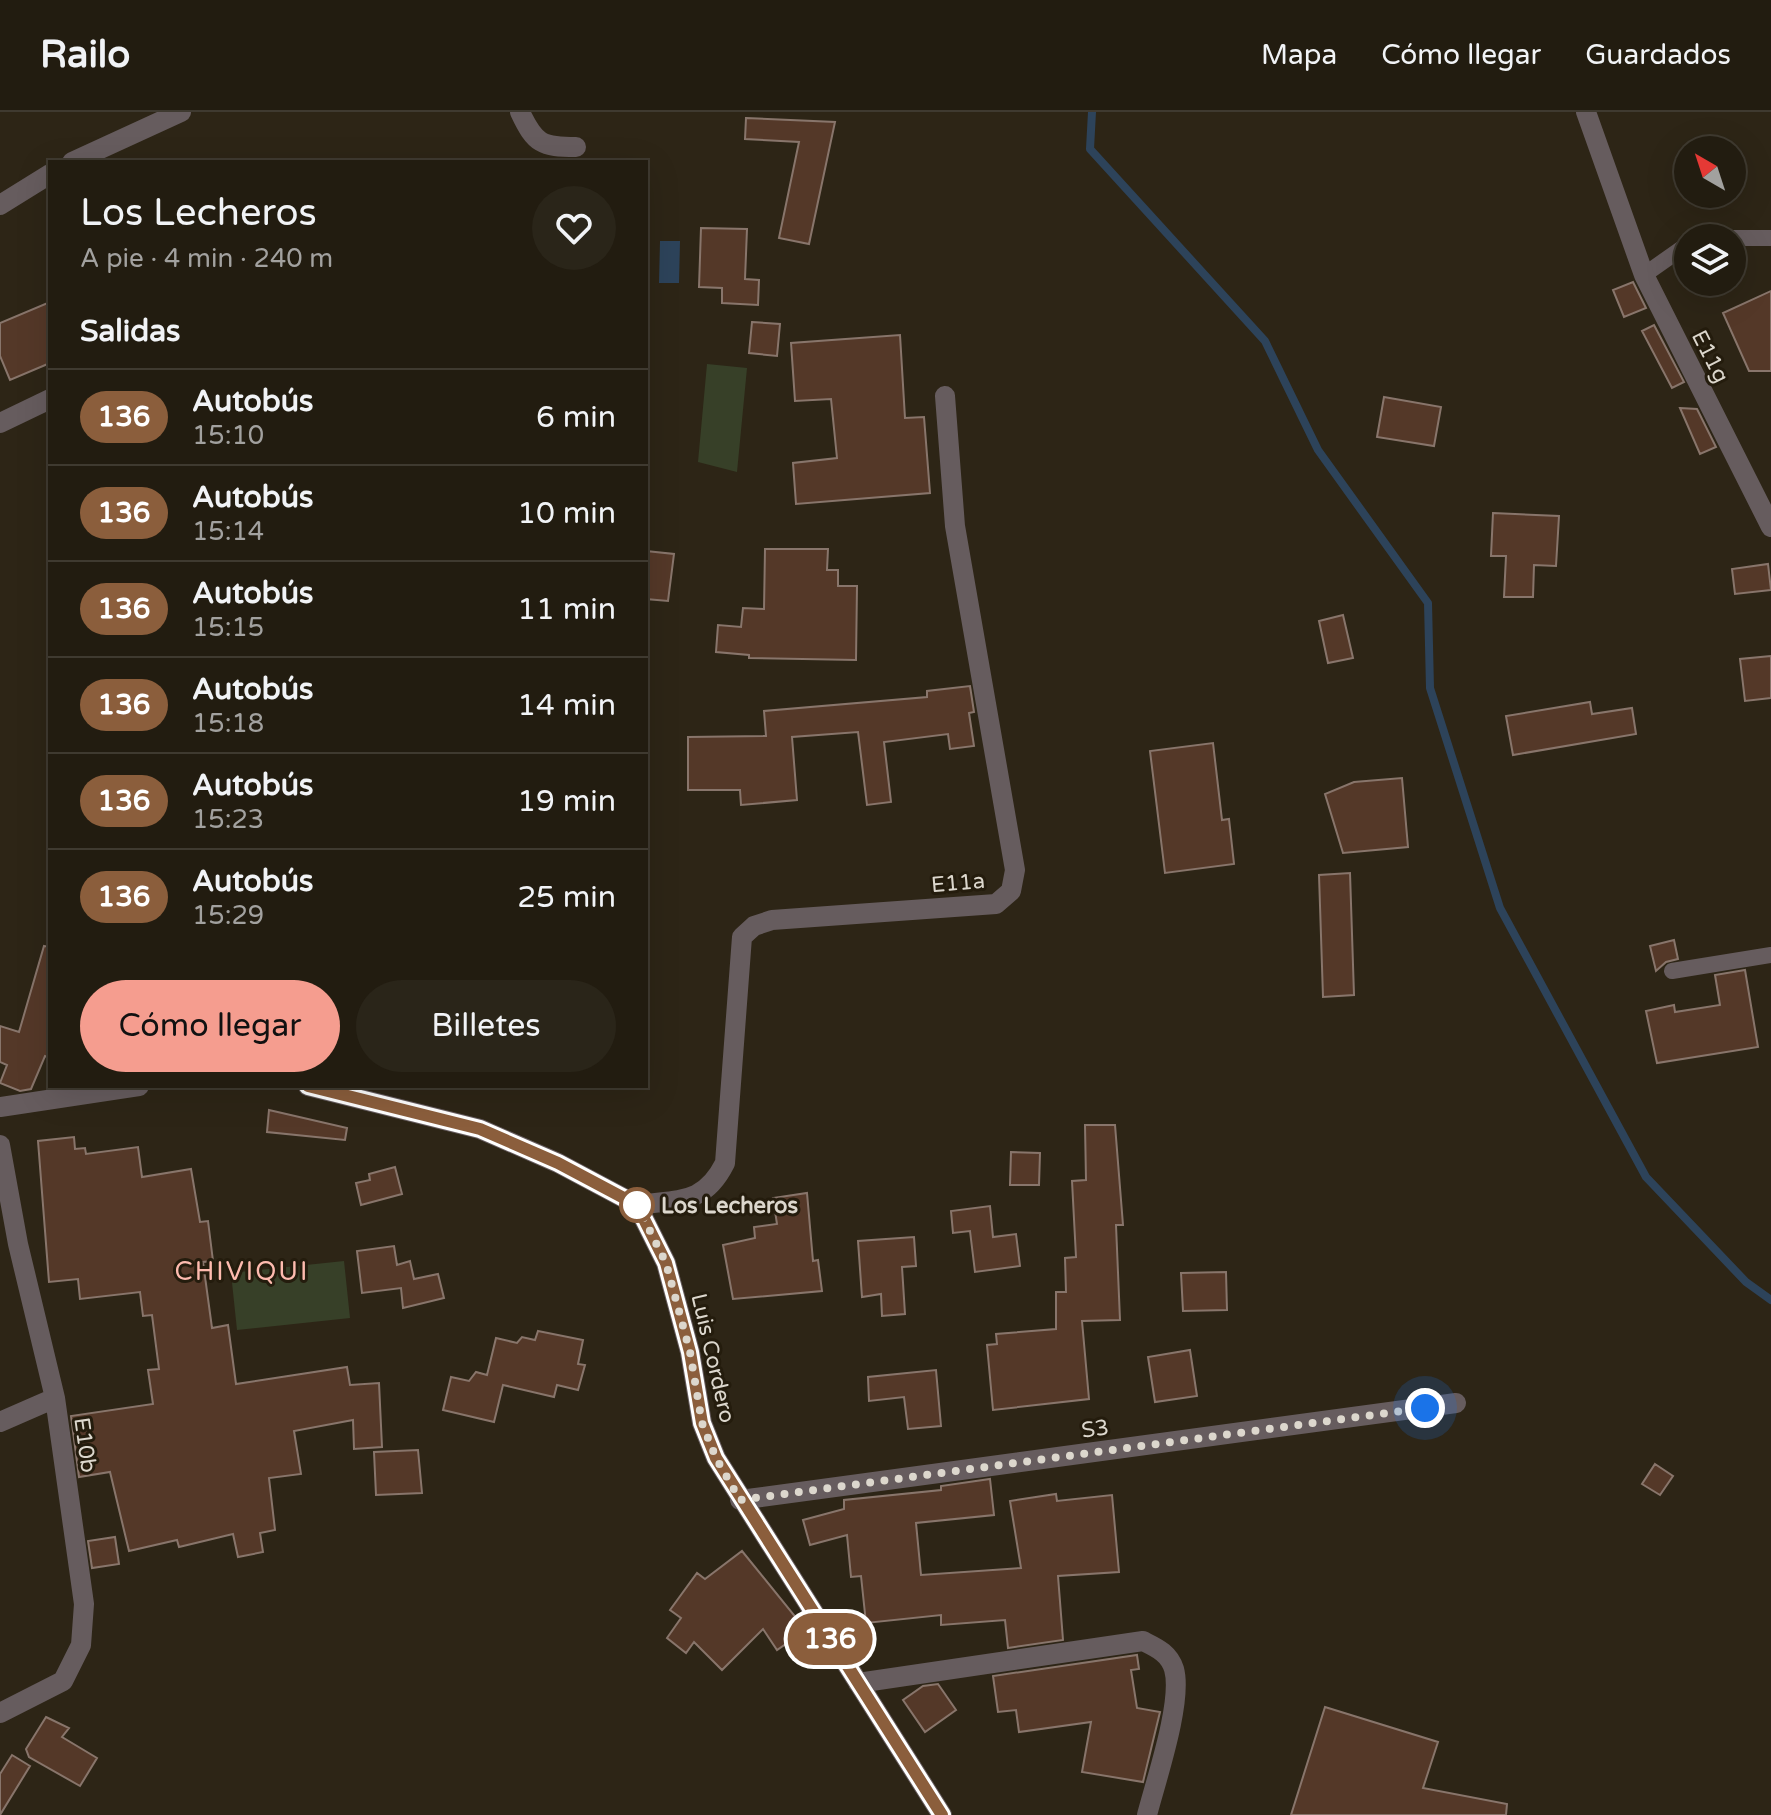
<!DOCTYPE html>
<html lang="es">
<head>
<meta charset="utf-8">
<style>
  :root { --surface:#221c10; --page:#2a2519; --text:#f1f3f6; --muted:#a2a19f; --line:#3f3a30; --accent:#f59d8f }
  body { margin:0; font-family:"Varela Round",sans-serif; background:var(--page); color:var(--text); height:100vh; display:flex; flex-direction:column; font-size:30px; white-space:nowrap }
  * { box-sizing:border-box; margin:0 }
  p { font-size:26px; color:var(--muted) }
  .icon { flex:none; width:44px; height:44px; fill:none; stroke:currentColor; stroke-width:2; stroke-linecap:round; stroke-linejoin:round }
  .map { position:relative; flex:1; overflow:hidden }
  .panel { position:absolute; left:48px; top:48px; width:600px; height:928px; display:flex; flex-direction:column; background:var(--surface); border-radius:0px; box-shadow:0 8px 32px #0002,0 0 0 2px var(--line) }
  .panel>* { flex:none }
  .badge { padding:0 16px; border-radius:26px; font-size:28px; line-height:52px }
  .needle { width:52px; rotate:321deg }
  .fabs { position:absolute; left:1674px; top:24px; display:grid; gap:16px }
  .fabs a { display:grid; place-items:center; width:72px; height:72px; border-radius:50%; background:var(--surface); box-shadow:0 8px 32px #0002,0 0 0 2px var(--line); font-size:40px }
  .you { position:absolute; width:40px; height:40px; margin:-20px; border:6px solid #fff; border-radius:50%; background:#1a73e8; box-shadow:0 0 0 12px #1a73e833 }
  .map>.badge { position:absolute; translate:-50% -50%; box-shadow:0 0 0 4px #fff }
  h2 { padding:0 32px; font-size:30px; line-height:72px }
  .round { display:grid; place-items:center; flex:none; width:84px; height:84px; border-radius:42px; background:var(--page) }
  .headline { display:flex; align-items:center; justify-content:space-between; height:136px; padding:0 32px }
  h1 { font-size:38px; font-weight:600; line-height:60px }
  .primary-button { display:flex; gap:16px; margin-top:auto; padding:16px 32px }
  .primary-button a { flex:1; height:92px; border-radius:48px; background:var(--accent); color:#111; font-size:32px; font-weight:600; line-height:92px; text-align:center }
  .primary-button a+a { background:var(--page); color:var(--text) }
  ul { padding:0; list-style:none }
  li { display:flex; align-items:center; gap:24px; height:96px; padding:0 32px; border-top:2px solid var(--line) }
  li div { flex:1 }
  li b { display:block; font-size:30px }
  li em { font-style:normal }
  li .badge { min-width:88px; font-weight:700; text-align:center }
  header { display:flex; align-items:center; gap:48px; box-sizing:border-box; height:112px; padding:0 40px; background:var(--surface); border-bottom:2px solid var(--line) }
  header strong { font-size:38px }
  nav { display:flex; gap:44px; margin-inline-start:auto; font-size:28px }
  .map>svg:first-child { display:block }
  .green { fill:#374028 }
  .water { fill:#2d435a }
  .lines { fill:none; stroke-linecap:round; stroke-linejoin:round }
  .stream { stroke:#2d435a; stroke-width:8 }
  .building { fill:#543828; stroke:#88756b; stroke-width:2 }
  .service { stroke:#665c5e; stroke-width:16 }
  .minor { stroke:#665c5e; stroke-width:20 }
  .line-casing { stroke:#fff; stroke-width:18 }
  .line { stroke:#8b5e3c; stroke-width:12 }
  .walk { stroke:#dcd7cd; stroke-width:8; stroke-dasharray:0 14.4 }
  .stop-dot { fill:#fff; stroke:#8b5e3c; stroke-width:4 }
  .labels { text-anchor:middle; stroke-width:6; stroke-linejoin:round; paint-order:stroke }
  .street-label { font-size:22px; fill:#dcd7cd; stroke:#241c0d }
  .stop-label { font-size:22px; font-weight:bold; fill:#dcd7cd; stroke:#241c0d; text-anchor:start }
  .quarter-label { font-size:26px; letter-spacing:2px; fill:#febbaf; stroke:#241c0d }
</style>
</head>
<body>
<header>
<strong>Railo</strong>
<nav><a>Mapa</a><a>Cómo llegar</a><a>Guardados</a></nav>
</header>
<div class="map">
<svg width="1771" height="1703" viewBox="0 0 1771 1703">
  <rect width="100%" height="100%" fill="#2d2516"/>
  <!-- green -->
  <path class="green" d="M707 252 747 256 737 360 698 350Z
    M344 1149 350 1206 237 1218 231 1161Z"/>
  <!-- water -->
  <path class="water" d="M660 129H680L679 171H659Z"/>
  <g class="lines">
    <!-- stream -->
    <path class="stream" d="M1092 0 1090 37 1265 229 1318 338 1428 491 1430 576 1500 796 1646 1065 1746 1170 1771 1188"/>
  </g>
  <!-- building -->
  <path class="building" d="M746 6 835 10 809 132 779 126 799 30 745 27Z
    M701 116 747 117 745 167 759 168 758 193 722 191V176L699 175Z
    M1633 170 1646 196 1624 205 1613 178Z
    M1771 179V259H1749L1723 201Z
    M50 190V251L10 268 0 244V211Z
    M752 210 780 212 777 244 749 241Z
    M1654 213 1684 270 1672 276 1642 219Z
    M900 223 905 306 924 305 930 381 796 392 793 351 837 346 831 287 795 289 791 231Z
    M1384 285 1441 295 1434 334 1377 325Z
    M1680 296 1697 297 1716 335 1700 342Z
    M1493 401 1559 404 1556 454 1534 453 1533 485H1504L1506 444H1491Z
    M765 437H828L827 458H838V474H857L856 548 749 546V543L716 540 718 513 741 515 743 496 764 497Z
    M646 439 674 442 668 489 646 487Z
    M1768 452 1771 478 1735 482 1732 457Z
    M1343 503 1353 546 1328 551 1319 509Z
    M1771 544V586L1745 589 1740 547Z
    M970 574 974 600 969 601 974 634 950 637 948 622 884 630 891 690 867 693 858 620 792 625 797 688 741 693 740 678H688V625L766 624 764 599 927 585V579Z
    M1590 590 1592 602 1632 596 1636 622 1513 643 1506 604Z
    M1213 631 1222 708 1229 707 1234 752 1165 761 1150 639Z
    M1402 666 1408 735 1343 741 1325 682 1354 670Z
    M1350 761 1354 883 1323 885 1319 763Z
    M1674 828 1678 847 1666 850 1656 859 1650 834Z
    M44 834 50 835V946L45 944 31 977 20 979 0 971 7 953 0 950V914L19 920Z
    M1745 858 1758 935 1657 951 1646 899 1674 893 1675 900 1720 893 1715 863Z
    M269 998 347 1016 345 1028 267 1020Z
    M1085 1013H1115L1123 1113H1116L1120 1208 1082 1209 1089 1287 993 1298 987 1233 997 1232 996 1222 1056 1217V1180H1066L1065 1146 1076 1145 1072 1069 1086 1068Z
    M74 1025 75 1037 85 1036 86 1042 138 1035 142 1065 191 1057 200 1110 208 1109 213 1149 203 1150 212 1216 228 1213 236 1272 347 1255 350 1273 379 1271 382 1335 354 1337 353 1308 294 1319 301 1362 269 1366 275 1418 260 1421 263 1440 238 1445 233 1422 179 1435 177 1428 129 1439 110 1360 79 1365 71 1304 153 1292 148 1258 159 1257 152 1203 143 1204 140 1180 80 1187 78 1167 49 1170 38 1029Z
    M1011 1040 1040 1041 1039 1073H1010Z
    M395 1055 402 1082 361 1093 356 1071 370 1068 369 1062Z
    M807 1081 813 1149 818 1148 822 1179 733 1187 723 1133 755 1126 754 1115 777 1112 773 1086Z
    M990 1094 993 1125 1016 1122 1020 1154 975 1160 970 1119 953 1121 951 1099Z
    M914 1125 916 1154 902 1155 905 1202 882 1204 881 1182 862 1185 858 1129Z
    M394 1134 397 1153 410 1149 414 1167 438 1162 444 1186 403 1196 401 1176 362 1181 357 1139Z
    M1226 1160 1227 1198 1183 1199 1181 1161Z
    M538 1219 583 1228 578 1252 585 1253 578 1278 557 1273 554 1285 503 1273 494 1310 443 1298 451 1265 469 1269 476 1260 487 1263 496 1226 517 1231 522 1225 535 1228Z
    M1190 1238 1197 1284 1155 1290 1148 1245Z
    M936 1258 941 1314 908 1317 904 1285 869 1289 868 1265Z
    M418 1338 422 1381 376 1383 374 1340Z
    M1655 1352 1673 1364 1660 1383 1642 1372Z
    M990 1367 994 1403 916 1411 921 1463 1021 1456 1010 1389 1056 1382 1057 1389 1112 1383 1119 1460 1058 1464 1063 1528 1008 1536 1005 1508 941 1513V1503L866 1511 861 1464 851 1465 847 1423 810 1433 803 1408 844 1397V1388L941 1378V1374Z
    M115 1425 119 1452 92 1456 88 1429Z
    M742 1439 806 1518 777 1538 763 1517 722 1558 694 1530 686 1541 667 1526 681 1506 670 1498 697 1461 705 1467Z
    M1137 1543 1139 1557 1131 1558 1137 1596 1160 1600 1143 1670 1082 1660 1091 1610 1019 1620 1016 1598 998 1600 993 1564Z
    M938 1572 956 1598 925 1620 903 1588 923 1574Z
    M1325 1595 1438 1630 1423 1676 1507 1692 1506 1703H1291Z
    M46 1605 69 1616 62 1625 97 1646 80 1674 29 1645 26 1637Z
    M12 1643 30 1654 0 1703V1662Z"/>
  <g class="lines">
    <!-- service -->
    <path class="service" d="M1703 126H1771
      M1644 163 1688 132
      M1672 859 1771 843"/>
    <!-- minor -->
    <path class="minor" d="M520 0C535 32 542 35 576 35
      M1586 0 1644 163 1771 415
      M72 50 181 0
      M0 93 50 62
      M0 311 50 287
      M308 974 480 1017 558 1051 637 1093 666 1151 690 1240 702 1311 716 1346 942 1703
      M0 995 139 974
      M0 1033 18 1132 55 1286 84 1492 81 1533 63 1569 0 1601
      M637 1093C679 1087 704 1093 725 1051L742 825 754 814 772 808 996 792 1011 779 1015 758 955 414 945 284
      M0 1310 55 1286
      M740 1388 1456 1291
      M858 1571 1143 1529C1157 1536 1169 1541 1174 1557 1183 1589 1156 1668 1147 1703"/>
  </g>
  <g class="lines">
    <defs>
      <path id="line" d="M308 974 480 1017 558 1051 637 1093 666 1151 690 1240 702 1311 716 1346 942 1703"/>
    </defs>
    <!-- line casing -->
    <use href="#line" class="line-casing"/>
    <!-- line -->
    <use href="#line" class="line"/>
    <!-- walk -->
    <path class="walk" d="M637 1093 666 1151 690 1240 702 1311 716 1346 740 1388 1425 1296"/>
  </g>
  <!-- markers -->
  <circle class="stop-dot" cx="637" cy="1093" r="16"/>
  <g class="labels">
    <!-- street labels -->
    <g class="street-label">
      <text transform="translate(1711 244) rotate(63)" y="8">E11g</text>
      <text transform="translate(958 770) rotate(-5)" y="8">E11a</text>
      <text transform="translate(714 1246) rotate(77)" y="8">Luis Cordero</text>
      <text transform="translate(1095 1316) rotate(-8)" y="8">S3</text>
      <text transform="translate(86 1333) rotate(82)" y="8">E10b</text>
    </g>
    <!-- stop labels -->
    <g class="stop-label">
      <text x="661" y="1101">Los Lecheros</text>
    </g>
    <!-- quarter labels -->
    <g class="quarter-label">
      <text x="242" y="1168">CHIVIQUI</text>
    </g>
  </g>
</svg>
<div class="fabs">
<a><svg class="needle" viewBox="-14 -14 28 28"><path d="M0-13l5 13h-10z" fill="#e53935"/><path d="M0 13l5-13h-10z" fill="#a2a19f"/></svg></a>
<a><svg class="icon" aria-label="layers" viewBox="0 0 24 24"><path d="M12 4l9 5-9 5-9-5zM3 14l9 5 9-5"/></svg></a>
</div>
<div class="you" style="left:1425px;top:1296px"></div>
<b class="badge" style="left:830px;top:1527px;background:#8b5e3c;color:#fff">136</b>
<section class="panel">
<div class="headline"><div><h1>Los Lecheros</h1><p>A pie · 4 min · 240 m</p></div><a class="round"><svg class="icon" aria-label="heart" viewBox="0 0 24 24"><path d="M12 20l-8-8c-3-5 5-10 8-4 3-6 11-1 8 4z"/></svg></a></div>
<h2>Salidas</h2>
<ul>
<li><span class="badge" style="background:#8b5e3c;color:#fff">136</span><div><b>Autobús</b><p>15:10</p></div><em>6 min</em></li>
<li><span class="badge" style="background:#8b5e3c;color:#fff">136</span><div><b>Autobús</b><p>15:14</p></div><em>10 min</em></li>
<li><span class="badge" style="background:#8b5e3c;color:#fff">136</span><div><b>Autobús</b><p>15:15</p></div><em>11 min</em></li>
<li><span class="badge" style="background:#8b5e3c;color:#fff">136</span><div><b>Autobús</b><p>15:18</p></div><em>14 min</em></li>
<li><span class="badge" style="background:#8b5e3c;color:#fff">136</span><div><b>Autobús</b><p>15:23</p></div><em>19 min</em></li>
<li><span class="badge" style="background:#8b5e3c;color:#fff">136</span><div><b>Autobús</b><p>15:29</p></div><em>25 min</em></li>
</ul>
<div class="primary-button"><a>Cómo llegar</a><a>Billetes</a></div>
</section>
</div>
</body>
</html>
